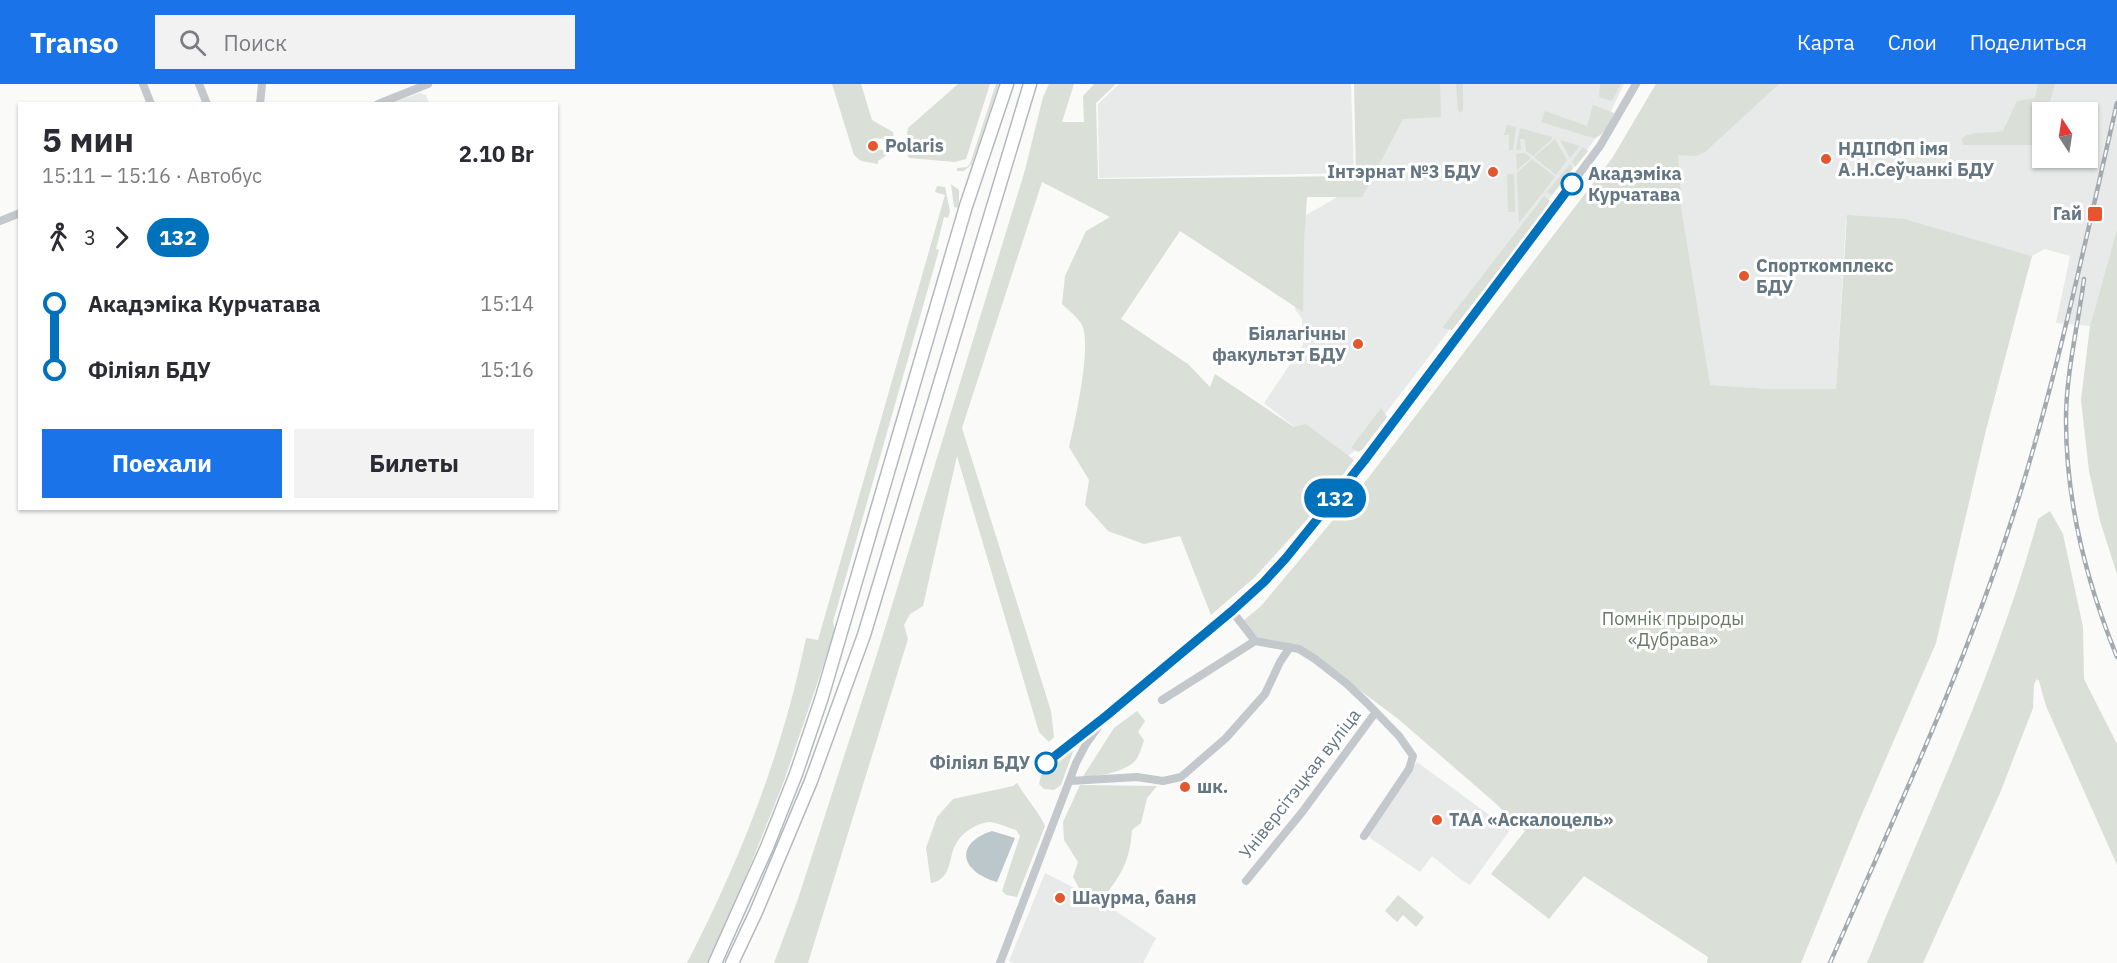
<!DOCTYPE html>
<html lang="ru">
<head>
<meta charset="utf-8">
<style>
  :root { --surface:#fff; --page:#f2f2f3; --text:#2b2b33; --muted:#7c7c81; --accent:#1a73e8 }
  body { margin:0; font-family:"IBM Plex Sans",sans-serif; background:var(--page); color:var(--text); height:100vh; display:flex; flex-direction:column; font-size:22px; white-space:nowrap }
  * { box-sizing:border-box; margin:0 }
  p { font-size:20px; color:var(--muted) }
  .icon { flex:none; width:33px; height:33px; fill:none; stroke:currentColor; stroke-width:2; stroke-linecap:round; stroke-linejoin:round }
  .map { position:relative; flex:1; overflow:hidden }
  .side { position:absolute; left:18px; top:18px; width:540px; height:408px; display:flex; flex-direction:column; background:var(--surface); border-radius:0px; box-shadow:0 2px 4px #0004 }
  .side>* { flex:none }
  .badge { padding:0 12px; border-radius:20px; font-size:21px; line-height:39px }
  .needle { width:39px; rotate:348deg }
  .controls { position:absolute; left:2032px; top:18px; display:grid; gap:12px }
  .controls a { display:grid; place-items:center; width:66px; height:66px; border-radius:0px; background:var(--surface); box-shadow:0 2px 4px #0004; font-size:30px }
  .map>.badge { position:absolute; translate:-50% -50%; box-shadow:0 0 0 3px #fff }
  .legs { display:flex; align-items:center; gap:9px; height:66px; padding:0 24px; font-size:20px }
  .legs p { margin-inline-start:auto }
  .headline { display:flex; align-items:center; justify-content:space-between; height:102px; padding:0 24px }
  h1 { font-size:33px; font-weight:700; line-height:45px }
  .primary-button { display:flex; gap:12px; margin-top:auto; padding:12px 24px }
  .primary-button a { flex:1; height:69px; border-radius:0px; background:var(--accent); color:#fff; font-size:24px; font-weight:700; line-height:69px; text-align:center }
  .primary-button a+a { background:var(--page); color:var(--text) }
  ul { padding:0 24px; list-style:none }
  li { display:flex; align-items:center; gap:21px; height:66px; font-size:22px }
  li i { display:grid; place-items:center; width:9px; height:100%; margin:0 8px; background:currentColor }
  li i::after { content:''; width:15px; height:15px; margin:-8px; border:4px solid; border-radius:50%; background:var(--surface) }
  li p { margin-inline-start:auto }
  li:first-child i { background:linear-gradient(#0000 50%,currentColor 0) }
  li:last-child i { background:linear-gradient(currentColor 50%,#0000 0) }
  header { display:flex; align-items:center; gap:36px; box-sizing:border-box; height:84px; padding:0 30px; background:var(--accent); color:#fff }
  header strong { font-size:28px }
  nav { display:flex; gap:33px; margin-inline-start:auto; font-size:21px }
  .search { width:420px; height:54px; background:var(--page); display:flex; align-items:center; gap:15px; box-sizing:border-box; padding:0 21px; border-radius:0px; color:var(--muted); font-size:22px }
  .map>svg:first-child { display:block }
  .built { fill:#e8e9e9; fill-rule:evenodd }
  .green { fill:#dadfd7 }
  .water { fill:#bbc7cb }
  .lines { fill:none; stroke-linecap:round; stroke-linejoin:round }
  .highway-casing { stroke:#b4b9bd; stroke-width:15 }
  .minor { stroke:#c3c8cc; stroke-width:8 }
  .highway { stroke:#fff; stroke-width:12 }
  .rail-casing { stroke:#a2aab0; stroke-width:4.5 }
  .rail { stroke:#fff; stroke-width:2; stroke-dasharray:7; stroke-linecap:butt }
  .line-1-casing { stroke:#fff; stroke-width:14 }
  .line-1 { stroke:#0072bc; stroke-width:9 }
  .poi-dot { fill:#e4572e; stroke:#fff; stroke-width:2 }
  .stop-1-dot { fill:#fff; stroke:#0072bc; stroke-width:3 }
  .labels { text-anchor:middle; stroke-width:6; stroke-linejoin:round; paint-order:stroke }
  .poi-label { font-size:18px; font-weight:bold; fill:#657683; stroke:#fff; text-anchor:start }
  .stop-label { font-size:18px; font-weight:bold; fill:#657683; stroke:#fff; text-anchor:start }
  .park-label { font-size:18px; fill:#687a64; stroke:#fff }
  .street-label { font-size:18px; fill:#657683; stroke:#fff }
</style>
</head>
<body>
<header>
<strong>Transo</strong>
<div class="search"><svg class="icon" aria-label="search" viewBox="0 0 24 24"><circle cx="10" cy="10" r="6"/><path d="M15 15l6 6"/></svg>Поиск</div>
<nav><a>Карта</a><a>Слои</a><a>Поделиться</a></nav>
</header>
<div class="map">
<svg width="2117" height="879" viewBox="0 0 2117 879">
  <rect width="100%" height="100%" fill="#fafaf8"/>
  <!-- built -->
  <path class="built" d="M1119 0H1351L1354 89 1099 94 1098 20Z
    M1407 0H1624L1602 46 1360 363 1340 378 1264 319 1303 261 1302 235 1295 225 1294 138 1367 96Z
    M1656 0H2054L2051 14 2055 0H2117V145L2090 242 2056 239 2070 172 2045 165 2032 172 1905 135 1846 136 1836 305H1771L1709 301 1682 129 1678 82 1613 73ZM2043 28H2088V74H2043Z
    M420 9 426 11 429 19H391Z
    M1417 678 1510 746 1470 801 1460 795 1432 772 1420 788 1370 754 1369 749Z
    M1045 789 1104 819 1156 854 1143 879H1014L1009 877Z"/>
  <!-- green -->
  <path class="green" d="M832 0H861L872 36 893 48 894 56 874 54 873 65 893 67 878 77V80L861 77 854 71Z
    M958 0H990L966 75 955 78 909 74 905 66 908 44Z
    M996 0H999L972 80 964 87H957V84L967 83 970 80Z
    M1049 0H1074L1062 38H1084L1083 12 1094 0H1116L1096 19 1098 95 1356 92 1354 0H1440L1441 33 1403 35 1362 113H1307L1304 157 1303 228 1180 147 1121 235 1188 280 1210 303 1215 290 1294 343 1306 340 1354 376 1321 420 1255 493 1211 531 1180 452 1144 460 1108 447 1085 421 1089 396 1069 363C1075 338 1092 262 1082 241 1078 233 1068 226 1062 220L1065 192 1086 147 1110 133 1042 98 962 344 1051 627 1054 653 1049 658 1039 648 957 372 923 522 910 530 904 541 908 555 808 879H774L798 815 878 567 1025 86 1043 13Z
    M1456 0H1463V26L1460 29 1458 26Z
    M1600 0H1621L1612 17 1599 13Z
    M1656 0H1779L1705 68 1696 72 1678 71 1682 129 1710 301 1771 305H1836L1847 131 1905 135 2032 172 1986 346 1936 559 1859 737 1801 879H1707L1708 873 1584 792 1549 835 1491 790 1525 747 1493 717 1397 634 1304 565 1256 555 1243 537 1261 522 1369 393 1613 73Z
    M2038 0H2055L2047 28H2043V44L2038 61H1963L1962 54C1973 46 1989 50 2003 47L2017 17 2035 14Z
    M1593 21 1614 29C1609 39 1604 53 1593 54L1541 38 1545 27 1587 42Z
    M1507 41 1516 43 1513 66H1509V51H1504Z
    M1520 44 1552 53 1553 54 1533 72 1526 67 1525 55H1520L1521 66H1516Z
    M1555 55 1567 76 1556 91 1534 73Z
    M1560 56 1580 62 1570 74Z
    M1583 63 1588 67 1575 83 1572 77Z
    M1525 69 1531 74 1517 86 1516 70Z
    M1532 75 1555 93 1519 139 1517 89Z
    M1570 80 1573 84 1567 92 1565 91 1562 95 1563 96 1552 111 1547 108Z
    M1507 90H1514L1515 128H1508Z
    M951 100 959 106V124L954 123Z
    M937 102 945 103 950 127 948 134 944 133 936 165 939 166 833 538 835 547 784 697 726 842 707 879H687C741 774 782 670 806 554L818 556 945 111 935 108Z
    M1544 112 1550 117 1544 129 1452 246 1442 244Z
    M2117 145V490L2100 437 2089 387 2081 316 2090 242Z
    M1381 324 1387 333 1362 366 1358 368 1351 364Z
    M2050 427 2063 450 2083 543 2084 595 2117 660V781L2046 622 2039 597 2037 595 2034 600 2033 624 2000 709 1923 879H1867C1926 732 1996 589 2038 435Z
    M1137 627 1145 637 1138 648 1144 656C1142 663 1139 673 1134 678 1124 688 1095 693 1082 694L1114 644Z
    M1074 665 1061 701 1054 706 1044 705 1039 700 1041 691Z
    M1017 699C1024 711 1041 731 1045 742L1017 813 1006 811 1002 807 1020 752 1016 746C1008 744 997 738 989 738 977 739 963 748 957 758 947 773 954 794 931 799L926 764 937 733 953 715 1013 702Z
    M1080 701 1157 702 1147 714 1141 739 1132 746C1130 777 1121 792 1102 815L1079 804 1073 793 1078 778 1064 756 1063 738Z
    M1398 811 1424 833 1416 843 1403 831 1397 838 1385 827Z"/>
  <!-- water -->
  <path class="water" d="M992 747 1015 754 997 798C961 788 953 760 992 747Z"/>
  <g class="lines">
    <defs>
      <path id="highway" d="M715 879 767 763 796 690 822 613 966 122 1007 0
        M732 879 756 828 811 697 864 551 1030 0"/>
    </defs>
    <!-- highway casing -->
    <use href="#highway" class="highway-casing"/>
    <!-- minor -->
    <path class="minor" d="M143 0 151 20
      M199 0 207 20
      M260 20 262 0
      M378 20 428 0
      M0 137 20 129
      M1232 527 1255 557 1299 565 1315 575 1347 600 1367 619 1399 652 1413 672 1409 685 1364 752
      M1162 616 1255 557
      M1070 697 1137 693 1163 697 1181 693 1226 654 1265 610 1280 578 1290 563
      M1246 797 1303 727 1375 629
      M1000 879 1076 679 1086 660 1106 632 1248 513 1286 474 1309 446 1364 377 1600 62 1636 0"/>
    <!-- highway -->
    <use href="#highway" class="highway"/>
    <defs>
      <path id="rail" d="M2084 195C2078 242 2066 289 2066 336 2066 419 2086 497 2117 573
        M1830 879C1894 733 1963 588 2012 435 2056 299 2085 158 2117 19"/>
    </defs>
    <!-- rail casing -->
    <use href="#rail" class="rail-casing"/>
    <!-- rail -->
    <use href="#rail" class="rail"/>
  </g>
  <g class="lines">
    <defs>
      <path id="line-1" d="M1046 679 1106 632 1232 527 1264 498 1286 474 1364 377 1572 100"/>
    </defs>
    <!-- line-1 casing -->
    <use href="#line-1" class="line-1-casing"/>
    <!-- line-1 -->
    <use href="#line-1" class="line-1"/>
  </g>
  <!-- markers -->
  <g class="poi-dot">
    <circle cx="873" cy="62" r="6"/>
    <circle cx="1826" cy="75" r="6"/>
    <circle cx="1493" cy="88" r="6"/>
    <rect x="2087" y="122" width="16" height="16" rx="3"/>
    <circle cx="1744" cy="192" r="6"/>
    <circle cx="1358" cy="260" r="6"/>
    <circle cx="1185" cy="703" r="6"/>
    <circle cx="1437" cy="736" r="6"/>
    <circle cx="1060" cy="814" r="6"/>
  </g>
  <g class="stop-1-dot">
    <circle cx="1572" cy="100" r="10"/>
    <circle cx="1046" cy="679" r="10"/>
  </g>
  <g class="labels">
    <!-- poi labels -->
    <g class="poi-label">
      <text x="885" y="68">Polaris</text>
      <text x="1838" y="71">НДІПФП імя<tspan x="1838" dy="21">А.Н.Сеўчанкі БДУ</tspan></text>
      <text x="1481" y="94" text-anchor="end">Інтэрнат №3 БДУ</text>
      <text x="2082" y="136" text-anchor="end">Гай</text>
      <text x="1756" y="188">Спорткомплекс<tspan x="1756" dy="21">БДУ</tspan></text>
      <text x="1346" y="256" text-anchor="end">Біялагічны<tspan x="1346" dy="21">факультэт БДУ</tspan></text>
      <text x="1197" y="709">шк.</text>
      <text x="1449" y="742">ТАА «Аскалоцель»</text>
      <text x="1072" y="820">Шаурма, баня</text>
    </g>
    <!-- stop labels -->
    <g class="stop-label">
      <text x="1588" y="96">Акадэміка<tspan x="1588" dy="21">Курчатава</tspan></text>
      <text x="1030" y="685" text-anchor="end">Філіял БДУ</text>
    </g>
    <!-- park labels -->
    <g class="park-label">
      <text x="1673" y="541">Помнік прыроды<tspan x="1673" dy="21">«Дубрава»</tspan></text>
    </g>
    <!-- street labels -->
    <g class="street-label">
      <text transform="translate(1300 700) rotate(-52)" y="6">Універсітэцкая вуліца</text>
    </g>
  </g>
</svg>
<div class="controls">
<a><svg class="needle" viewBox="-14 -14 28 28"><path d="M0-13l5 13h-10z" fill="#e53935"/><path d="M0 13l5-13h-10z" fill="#7c7c81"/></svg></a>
</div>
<b class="badge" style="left:1335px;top:414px;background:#0072bc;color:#fff">132</b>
<section class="side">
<div class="headline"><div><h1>5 мин</h1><p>15:11 – 15:16 · Автобус</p></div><b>2.10 Br</b></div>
<div class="legs"><svg class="icon" aria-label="walk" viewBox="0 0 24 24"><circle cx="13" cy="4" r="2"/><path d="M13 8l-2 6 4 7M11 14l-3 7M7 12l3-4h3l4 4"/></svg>3<svg class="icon" aria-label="forward" viewBox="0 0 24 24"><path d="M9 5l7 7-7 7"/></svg><b class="badge" style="background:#0072bc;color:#fff">132</b></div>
<ul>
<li><i style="color:#0072bc"></i><b>Акадэміка Курчатава</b><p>15:14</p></li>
<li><i style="color:#0072bc"></i><b>Філіял БДУ</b><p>15:16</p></li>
</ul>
<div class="primary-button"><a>Поехали</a><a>Билеты</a></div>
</section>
</div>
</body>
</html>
